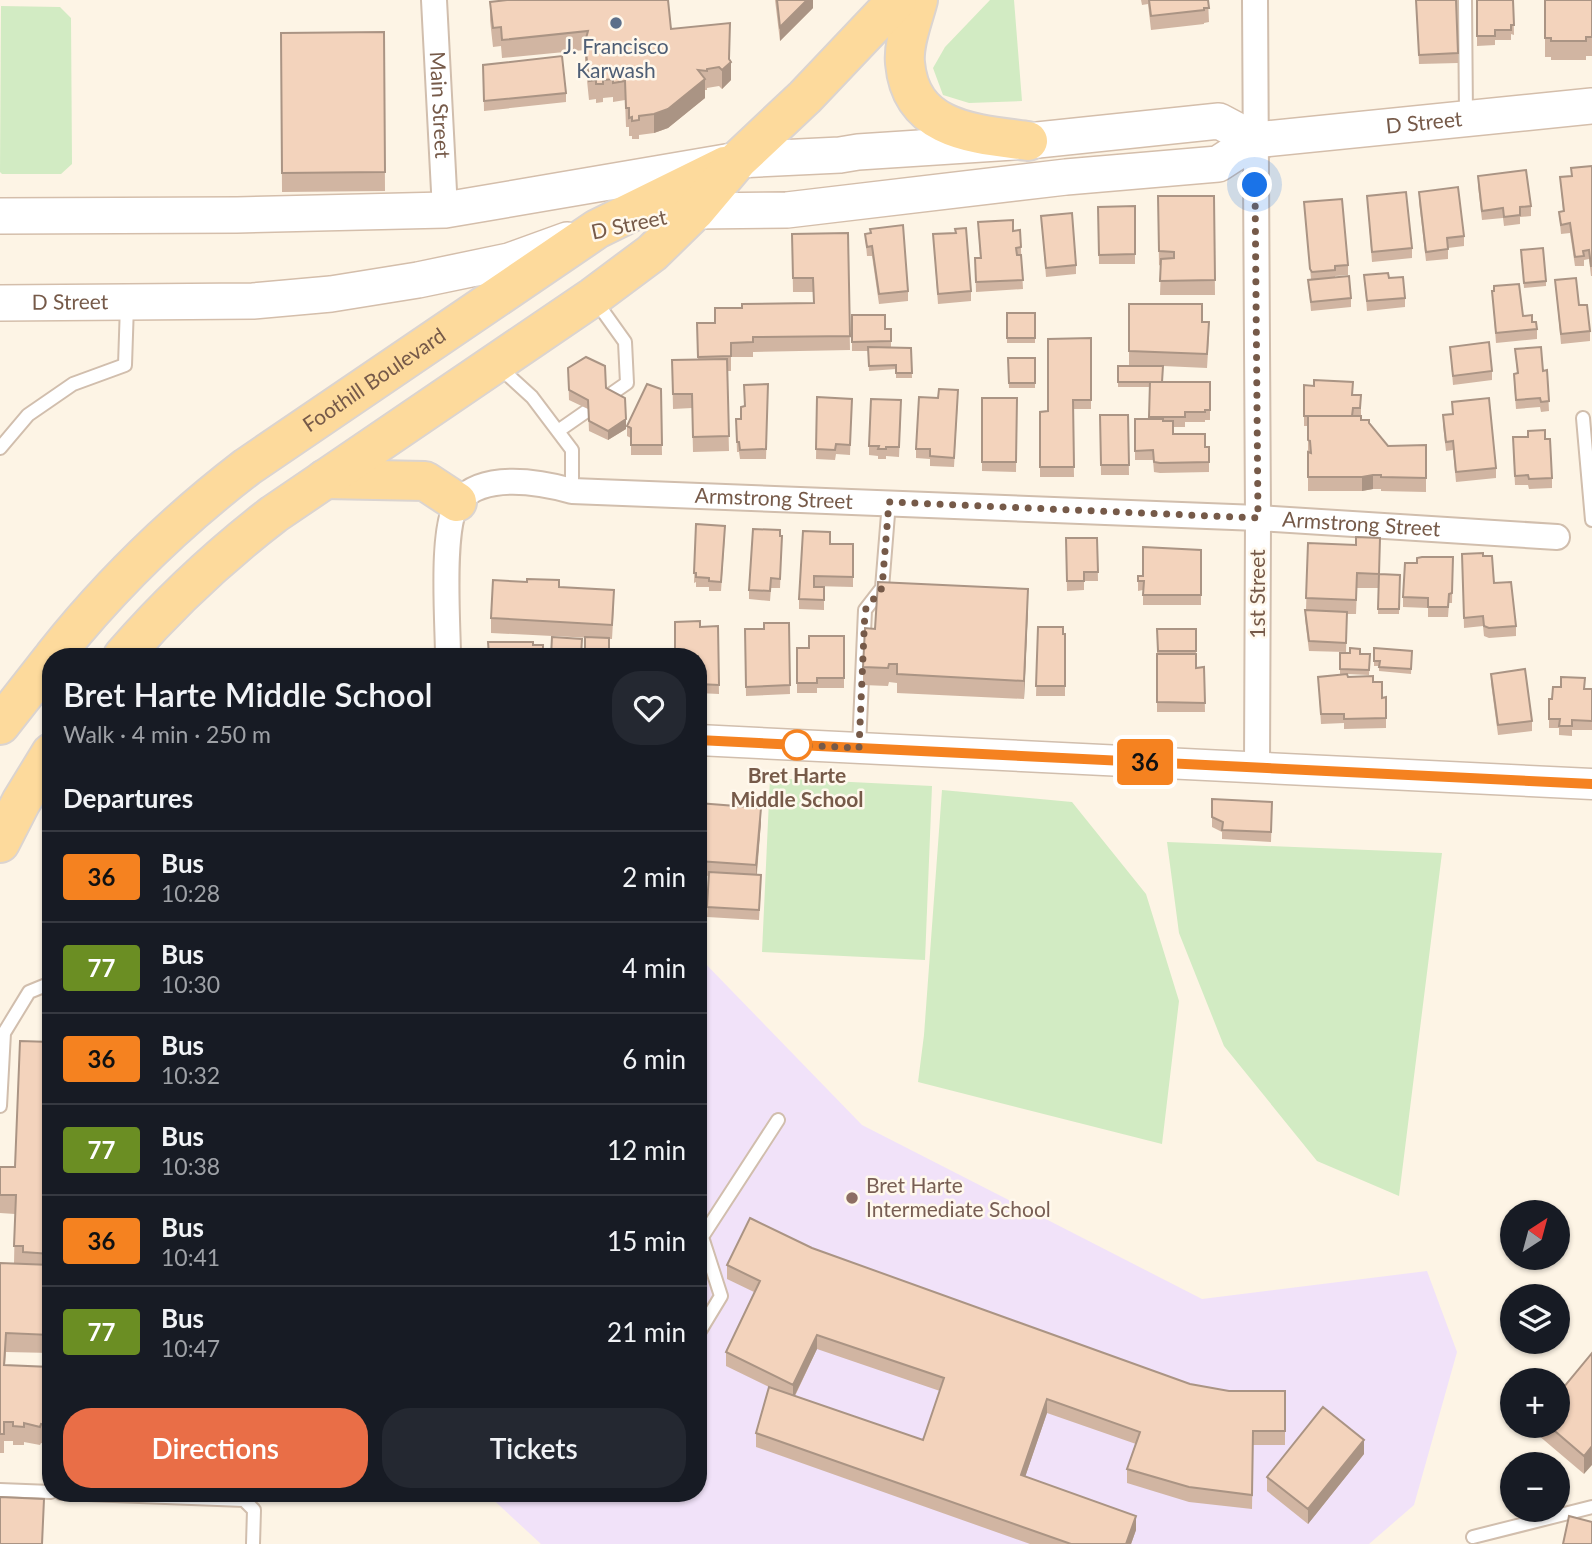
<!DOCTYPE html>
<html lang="en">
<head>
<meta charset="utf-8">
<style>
  :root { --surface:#171b24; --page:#242831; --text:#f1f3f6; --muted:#9ea1a6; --line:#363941; --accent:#e96e47 }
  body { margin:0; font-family:Lato,sans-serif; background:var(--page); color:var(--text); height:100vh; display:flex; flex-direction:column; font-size:26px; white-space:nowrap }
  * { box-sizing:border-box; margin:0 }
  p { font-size:23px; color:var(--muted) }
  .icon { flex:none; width:38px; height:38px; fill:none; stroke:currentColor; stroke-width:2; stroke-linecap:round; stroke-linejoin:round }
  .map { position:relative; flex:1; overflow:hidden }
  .panel { position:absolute; left:42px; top:648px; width:665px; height:854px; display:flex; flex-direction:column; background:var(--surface); border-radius:28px; box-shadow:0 2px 5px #0004 }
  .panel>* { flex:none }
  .badge { padding:0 14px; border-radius:5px; font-size:24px; line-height:46px }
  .needle { width:46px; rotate:36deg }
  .tools { position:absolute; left:1500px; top:1200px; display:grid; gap:14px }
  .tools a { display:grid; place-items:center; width:70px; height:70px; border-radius:50%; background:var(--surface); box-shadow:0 2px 5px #0004; font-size:35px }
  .you { position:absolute; width:35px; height:35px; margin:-18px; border:5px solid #fff; border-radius:50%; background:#1a73e8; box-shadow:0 0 0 10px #1a73e833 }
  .map>.badge { position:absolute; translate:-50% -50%; box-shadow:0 0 0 4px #fff }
  h2 { padding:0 21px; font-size:26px; line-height:63px }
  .round { display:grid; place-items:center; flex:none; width:74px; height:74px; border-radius:28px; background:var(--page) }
  .head { display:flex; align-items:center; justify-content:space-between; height:119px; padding:0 21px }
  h1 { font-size:33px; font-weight:600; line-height:52px }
  .button { display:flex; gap:14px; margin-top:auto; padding:14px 21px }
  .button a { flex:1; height:80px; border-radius:28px; background:var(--accent); color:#fff; font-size:28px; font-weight:600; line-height:80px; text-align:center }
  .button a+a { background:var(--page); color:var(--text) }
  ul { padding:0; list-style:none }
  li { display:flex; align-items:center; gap:21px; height:91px; padding:0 21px; border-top:2px solid var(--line) }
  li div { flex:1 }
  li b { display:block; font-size:26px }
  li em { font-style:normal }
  li .badge { min-width:77px; font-weight:700; text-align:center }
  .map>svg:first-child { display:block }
  .education { fill:#f1e2f9 }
  .green { fill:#d2ebc3 }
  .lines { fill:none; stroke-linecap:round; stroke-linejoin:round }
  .service-casing { stroke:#d1bead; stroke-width:16 }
  .minor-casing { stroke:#d1bead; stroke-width:28 }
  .tertiary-casing { stroke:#d1bead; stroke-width:33 }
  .secondary-casing { stroke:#d4beab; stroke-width:38 }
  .primary-casing { stroke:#dbd4d0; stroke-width:42 }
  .service { stroke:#fff; stroke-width:12 }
  .minor { stroke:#fff; stroke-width:24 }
  .tertiary { stroke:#fff; stroke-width:30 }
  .secondary { stroke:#fff; stroke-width:35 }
  .primary { stroke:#fdda9c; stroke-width:38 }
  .wall { fill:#d1b5a2; fill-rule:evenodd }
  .shaded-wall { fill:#aa9484 }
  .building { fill:#f3d3bc; stroke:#aa9484; stroke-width:2 }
  .line-casing { stroke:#fff; stroke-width:16 }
  .line { stroke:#f58220; stroke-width:10 }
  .walk { stroke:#765a49; stroke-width:7; stroke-dasharray:0 12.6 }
  .service-dot { fill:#5c6f8a; stroke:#fff8ec; stroke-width:2.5 }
  .stop-dot { fill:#fff; stroke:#f58220; stroke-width:3.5 }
  .education-dot { fill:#8d6e63; stroke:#fff8ec; stroke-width:2.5 }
  .labels { text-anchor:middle; stroke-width:5; stroke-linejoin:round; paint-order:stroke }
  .service-label { font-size:21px; fill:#4e5e75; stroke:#fff8ec }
  .street-label { font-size:21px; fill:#765a49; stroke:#fff8ec }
  .stop-label { font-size:21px; font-weight:bold; fill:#765a49; stroke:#fff8ec }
  .education-label { font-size:21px; fill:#785e54; stroke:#fff8ec; text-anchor:start }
</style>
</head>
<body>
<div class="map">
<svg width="1592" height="1544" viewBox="0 0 1592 1544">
  <rect width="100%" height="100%" fill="#fdf4e5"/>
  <!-- education -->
  <path class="education" d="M698 956 862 1125 1202 1299 1427 1271 1457 1352 1414 1505 1369 1544H541L486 1493H698Z"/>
  <!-- green -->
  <path class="green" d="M990 0H1014L1022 101 969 103 943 95 933 68 945 47Z
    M1 6 60 7 71 18 72 164 61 174H2L0 172Z
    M770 778 932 786 925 960 762 952Z
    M942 790 1072 802 1146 894 1179 1001 1162 1144 918 1082 924 1035Z
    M1167 842 1442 853 1399 1196 1317 1161 1224 1046 1179 933Z"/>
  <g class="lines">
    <defs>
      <path id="service" d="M1465 0 1466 115
        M498 366 532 397 572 450V491
        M1583 418 1592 520
        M558 431 627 383 625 342 595 300
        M0 448 28 415 73 384 125 365 127 305
        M859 747 865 610 882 588 889 502
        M0 1106 4 1033 29 992 51 983
        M698 1334 721 1296 702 1237 778 1120
        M0 1490 51 1492
        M61 1493 244 1500 254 1510 253 1544
        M1473 1537 1592 1507"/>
      <g id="minor">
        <path id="s1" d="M434 0 445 210"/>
        <path d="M1255 0 1258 518 1257 767"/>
        <path id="s2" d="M448 656C448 624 440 523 459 501 484 472 540 482 572 491L1258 518 1557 537"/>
      </g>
      <path id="tertiary" d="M698 740 1592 784"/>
      <g id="secondary">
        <path d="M0 216 237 215 445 210 738 160 840 155 858 152 1028 141 1219 121 1255 140"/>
        <path id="s3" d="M672 216 695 211 787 210 1066 177 1218 164 1255 140 1592 106"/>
        <path id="s4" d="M0 303 253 301 331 294 418 280 509 261 567 240"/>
      </g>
      <g id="primary">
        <path d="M918 0C913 20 903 43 905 63 911 131 975 134 1028 141"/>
        <path d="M325 479 425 481 457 502"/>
        <path id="s5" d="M54 656C111 584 174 523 247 467L597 229 725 166"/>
        <path d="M123 656C169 603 218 557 274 514L593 297 652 253 695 211 738 160 805 97 897 0"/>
        <path d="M0 725 51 660"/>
        <path d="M0 843 21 802 51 753"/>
      </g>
    </defs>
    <!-- service casing -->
    <use href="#service" class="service-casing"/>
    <!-- minor casing -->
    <use href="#minor" class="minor-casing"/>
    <!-- tertiary casing -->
    <use href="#tertiary" class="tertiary-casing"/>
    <!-- secondary casing -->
    <use href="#secondary" class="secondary-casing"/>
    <!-- primary casing -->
    <use href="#primary" class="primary-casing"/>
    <!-- service -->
    <use href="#service" class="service"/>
    <!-- minor -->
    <use href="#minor" class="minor"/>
    <!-- tertiary -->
    <use href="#tertiary" class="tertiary"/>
    <!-- secondary -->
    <use href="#secondary" class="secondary"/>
    <!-- primary -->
    <use href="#primary" class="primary"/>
  </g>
  <!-- wall -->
  <path class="wall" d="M775 0H813V8L780 41Z
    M1141 0H1208L1209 22 1204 23V24L1151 30 1148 4 1142 5Z
    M1416 0 1458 53V63L1419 64Z
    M1477 0H1513L1514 35 1511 34V40H1495V45L1477 46Z
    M1545 0H1592V56H1586V60H1551V57H1545Z
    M490 2 671 29 729 59 731 80 722 89 719 86 707 88V90H705V98L668 128 654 133 639 135V139H632V136H629V127H626L625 100 613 102V97L603 98V102L596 103V99L589 100 585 61V50L502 58 501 46 493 47 490 20Z
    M384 32 385 191 282 192 281 33Z
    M483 65 566 93V102L484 111Z
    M1592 166V276H1591L1589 259 1584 260V266H1575L1570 233 1561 234 1559 212 1563 211 1560 177 1571 176V168Z
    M1478 176 1531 206V216L1520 217V224L1504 226 1503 218 1482 220 1478 186Z
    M1419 192 1464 236V246L1448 248V259L1426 261 1419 202Z
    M1158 196H1214L1215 295H1160L1161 266 1159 265Z
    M1367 196 1412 248V258L1372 262Z
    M1304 202 1348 265V275L1335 276V277L1351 298V307L1311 311 1308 280 1311 279Z
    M1135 206V264H1099L1098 207Z
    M1041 216 1076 265V274L1046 277Z
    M978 222 1013 231 1020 230 1023 289 976 292 975 258H980Z
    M870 229 908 291V301L879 304 872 256H867L865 234 870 233Z
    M848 233 850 350 753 352V357H731V371H727L729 451 693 452 692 408 673 409 672 360 698 359 697 323H715L742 308 814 303 813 292H793L792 234Z
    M933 234 971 291V301L938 304Z
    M1521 250 1546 281V286L1524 288Z
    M1364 275 1389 278 1405 298V307L1367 311Z
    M1555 280 1579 305 1590 331V341L1561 344Z
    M1492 291 1532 322 1537 329V339L1496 343Z
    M1129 304 1202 322 1209 336 1207 368 1163 366 1162 382H1210V420H1205V422H1185V427H1173V434L1209 447V472L1160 473 1154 472 1153 460H1135V419H1149L1150 387H1118V366H1144L1129 365Z
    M1007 313H1035V343H1007Z
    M852 315 885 329H891V348H911L912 378H896V369L869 371 868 351H852Z
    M1091 338V409H1073L1074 477H1040V412L1048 411Z
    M1450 347 1492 371V380L1453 385Z
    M1515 349 1543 371 1547 370 1549 411 1541 412 1540 407 1516 409 1514 383V374L1517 373Z
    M1008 358H1035V388H1009Z
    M568 368 626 429 608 440 589 431 588 409 569 400Z
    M768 384 766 459H740L739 452H737L736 419H741L745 406Z
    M1304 385 1353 395H1361V420L1369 423 1388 446 1426 445V492L1381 491V489H1373L1362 491H1308V426H1304Z
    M661 389 662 455H631V438L627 436V426Z
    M817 397 852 399 850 455 836 454 835 460 816 459Z
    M982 398H1017L1016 472 982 471Z
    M958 399 954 467 930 466V459L916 458V449Z
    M1452 402 1496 468V478L1456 482 1453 450 1446 451 1443 425V415L1452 414Z
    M901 410 899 457 886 456V459H878V456L869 455V446Z
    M1100 415H1128L1129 475H1101Z
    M1545 439 1552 478V488L1529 489 1528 485H1515L1513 447Z
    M696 524 725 535 721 591H709V587H696V582L694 583Z
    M780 536H782L780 588H771L770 601 749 599V590Z
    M1066 538H1097L1098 581H1084V590L1067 591Z
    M1380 538 1379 588H1357L1356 614H1347L1346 652 1309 651 1305 619V610H1306L1308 543 1356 545Z
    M830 544H853V587L814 586V587H824V610L799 609V599Z
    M1201 550V605H1143V590L1138 591V576H1143Z
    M1462 554 1483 556 1494 583 1516 626V636L1489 638 1484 636 1483 626 1464 628Z
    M1453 557 1452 603H1449L1448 617H1428V608L1403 607V597L1417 563Z
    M1379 574 1400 575 1399 614H1378Z
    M559 587 614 604 612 639 491 633V618Z
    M1028 608 1024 699 897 693V683L889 682 888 686 863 685V667L875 629Z
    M789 623 790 694 746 696 745 629H764Z
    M718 626 719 694 698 693V656Z
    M1038 627 1065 634V696H1036Z
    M1157 629H1196V668L1204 667 1205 712H1157Z
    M844 636V688H817V693H797V648H809Z
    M1374 648 1412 651 1411 674 1379 671V666H1374Z
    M1340 653 1370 654 1369 675 1347 674 1348 677 1373 682 1382 698 1386 697V728L1344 729V723L1321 724 1318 677 1345 674H1340Z
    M1491 674 1532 721V731L1498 735 1491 683Z
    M1585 689H1592V730H1572V736L1559 735V728H1549V699Z
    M1212 799 1272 812 1271 842 1222 839V832L1212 827Z
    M698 803 761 822 757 874 761 884 759 920 707 917 709 876 698 875Z
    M51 1042V1353L6 1352 5 1365 51 1367V1445L41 1443 40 1445 24 1442V1445H13V1441H4V1453H0V1263L14 1264 15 1214 0 1213V1167H15Z
    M812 1248 1190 1384 1229 1391H1285V1445H1253L1252 1509 1189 1502 1127 1483V1469L1136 1444 1047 1413 1025 1477 1136 1530 1131 1544H1030L756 1447V1433L769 1387 726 1366V1352L754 1292 727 1279V1265ZM817 1349 940 1391 923 1440 795 1396Z
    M1592 1353 1584 1474 1538 1435V1426H1558Z
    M1364 1454 1308 1524 1267 1491V1477Z"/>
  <!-- shaded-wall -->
  <path class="shaded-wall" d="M807 0H813V8L780 41V27Z
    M731 62V80L722 89V70Z
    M705 79V98L668 128 654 133V114Z
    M626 419V429L608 440V431Z
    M1373 475V489L1362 491V477Z
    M1028 589V608L1024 699V681Z
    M761 808V822L756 880V865Z
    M705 1169V1183L698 1194V1180Z
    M817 1335V1349L793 1399V1385Z
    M1047 1399V1413L1021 1489V1475Z
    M1364 1440V1454L1308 1524V1509Z
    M1592 1446V1465L1584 1474V1456Z
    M1136 1516V1530L1131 1544H1126Z"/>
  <!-- building -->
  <path class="building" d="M507 0H668L671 29 730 23 729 59 731 62 722 70 719 67 707 69V71L698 70 705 79 668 109 654 114 639 116V120L632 121V117L629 118V108H626L625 81 613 83V79L603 80V84H596V80L589 81 585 42 588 31 502 40 501 27 493 28 490 2Z
    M777 0H807L780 27Z
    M1149 0H1208L1209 8H1204V10L1151 16Z
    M1416 0H1456L1458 53 1419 55Z
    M1477 0H1513L1514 25H1511V30H1495V36H1477Z
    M1545 0H1592V37H1586V41H1551V38H1545Z
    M384 32 385 172 282 173 281 33Z
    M562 56 566 93 484 101 483 65Z
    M1592 166V266H1591L1589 250 1583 251 1584 256 1575 257 1570 223 1561 225 1559 212 1564 211 1560 177 1572 176 1571 168Z
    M1526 170 1531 206 1520 207V215L1504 217 1503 208 1482 211 1478 176Z
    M1458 187 1464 236 1447 238 1448 249 1426 252 1419 192Z
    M1406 192 1412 248 1372 252 1367 196Z
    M1158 196H1214L1215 280 1160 281 1161 259 1174 258V252L1159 251Z
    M1342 199 1348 265 1335 266V270L1312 272 1310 269 1304 202Z
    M1135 206V254L1099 255 1098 207Z
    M1072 213 1076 265 1046 268 1041 216Z
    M1013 220V231L1020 230 1021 247 1016 248 1017 255H1021L1023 280 976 282 975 258H981L978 222Z
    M903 225 908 291 879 294 872 246 867 247 865 234 871 233 870 229Z
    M966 228 971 291 938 294 933 234 956 233 955 229Z
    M848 233 850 336 753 337V342L731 343V356L698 357 697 323H715V308H742V304L814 303 813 278H793L792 234Z
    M1543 248 1546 281 1524 283 1521 250Z
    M1388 273 1389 278 1403 277 1405 298 1367 301 1364 275Z
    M1349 276 1351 298 1311 302 1308 280Z
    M1576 278 1579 305H1587L1590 331 1561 334 1555 280Z
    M1519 284 1523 316 1532 315V322H1536L1537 329 1496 333 1492 291H1494V286Z
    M1129 304H1202V322H1209L1207 354 1129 351Z
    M1007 313H1035V338H1007Z
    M852 315H885V329H891V341L852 342Z
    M1091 338V400H1073L1074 467H1040V412L1048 411V339Z
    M1489 342 1492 371 1453 376 1450 347Z
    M868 347 911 348 912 373H896V365L869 366Z
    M1541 347 1543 371 1547 370 1549 401 1541 402 1540 398 1516 400 1514 374 1518 373 1515 349Z
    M586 357 605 366 606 388 625 398 626 419 608 431 589 421 588 400 569 390 568 368Z
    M1008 358H1035V383H1009Z
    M727 359 729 436 693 437 692 394H673L672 360Z
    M1118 366H1163L1162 382H1118Z
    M1314 380 1353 382 1352 395H1361L1360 408H1353L1352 416H1304V385L1314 386Z
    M1150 382H1210V410H1205V412H1185V417H1149Z
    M647 384 661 389 662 445H631V428L627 426Z
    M768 384 766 449 740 450 739 442H737L736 419H741V407L745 406 744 385Z
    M939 389 958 390 954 458 930 456V449H916L919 397 938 398Z
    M817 397 852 399 850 445 836 444 835 450 816 449Z
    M982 398H1017L1016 462H982Z
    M1489 398 1496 468 1456 472 1453 441 1446 442 1443 415 1453 414 1452 402Z
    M871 399 901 400 899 447H886V449H878L879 446H869Z
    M1100 415H1128L1129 465H1101Z
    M1308 416H1361V420H1369V423L1388 446 1426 445V478L1381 477V475H1373L1362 477H1308V452L1311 453 1310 441 1308 440Z
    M1135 419H1163V421H1173V434H1205V447H1209V462L1160 463 1154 462 1153 450 1135 451Z
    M1545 430V439H1550L1552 478 1529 479 1528 475 1515 476 1513 437H1528V431Z
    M696 524 725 526 721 582 709 581V578L696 577V573H694Z
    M753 529 780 530V536H782L780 579 771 578 770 591 749 590Z
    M803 531 830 532V544H853V577L814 576V587H824V600L799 599Z
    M1356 537 1380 538 1379 574 1357 573 1356 600 1306 598 1308 543 1356 545Z
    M1066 538H1097L1098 572H1084V581H1067Z
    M1143 547 1201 550V595H1143L1144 581H1138V576H1143Z
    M1483 553V556H1492L1494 583 1511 582 1516 626 1489 628 1484 626 1483 616 1464 618 1462 554Z
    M1422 557H1453L1452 593 1449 594 1448 607H1428V598L1403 597 1405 563H1417V558Z
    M1379 574 1400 575 1399 609H1378Z
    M527 579 559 580V587L614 590 612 625 491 618 493 580 527 582Z
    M878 582 1028 589 1024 681 897 674V664H889L888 668 863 667 865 628 875 629Z
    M1305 610 1347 612 1346 643 1309 641Z
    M700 621V627L718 626 719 685 698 684V656H675V622Z
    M764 623H789L790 685 746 687 745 629H764Z
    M1038 627H1063V634H1065V686H1036Z
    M1157 629H1196V651H1158Z
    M809 636H844V678H817V683H797V648H809Z
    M552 637 582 639 581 656H551Z
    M585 637 609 638V656H585Z
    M488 642H533V645H543V656H489Z
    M1350 648 1360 649V654H1370L1369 670 1340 669V653H1350Z
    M1374 648 1412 651 1411 669 1379 667 1380 661H1374Z
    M1157 654H1196V668L1204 667 1205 703 1157 702Z
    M1525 669 1532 721 1498 725 1491 674Z
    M1347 674 1348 677 1373 676V682H1382V698L1386 697V718L1344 719V714H1321L1318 677Z
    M1561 677 1585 678 1584 689H1592V721L1572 720V726H1559L1560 719H1549V699H1552L1553 687H1561Z
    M1212 799 1272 802 1271 832 1222 830 1223 822 1212 817Z
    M698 803 761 808 756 865 698 861Z
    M709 872 761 875 759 910 707 907Z
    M20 1041 51 1042V1254L23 1252V1246H14L16 1195H0V1167H15Z
    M698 1164 705 1169 698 1180Z
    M750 1218 812 1248 1190 1384 1229 1391H1285V1431H1253L1252 1495 1189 1487 1127 1469 1140 1432 1047 1399 1021 1475 1136 1516 1126 1544H1071L756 1433 769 1387 923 1440 944 1378 817 1335 793 1385 726 1352 760 1281 727 1265Z
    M0 1263 51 1265V1335L6 1333 4 1365 51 1367V1426L41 1424 40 1427 24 1423V1427L13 1426V1422H4V1434H0Z
    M1592 1353V1446L1584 1456 1549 1426H1558V1394Z
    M1323 1407 1364 1440 1308 1509 1267 1477Z
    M0 1497 44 1499 42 1544H0Z
    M1569 1516 1592 1522V1544H1563Z"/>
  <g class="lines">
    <defs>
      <path id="line" d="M698 740 1592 784"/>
    </defs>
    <!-- line casing -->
    <use href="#line" class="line-casing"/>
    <!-- line -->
    <use href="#line" class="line"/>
    <!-- walk -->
    <path class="walk" d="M797 745 859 748 865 610 882 588 889 502 1258 518 1255 185"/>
  </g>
  <!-- markers -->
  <circle class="service-dot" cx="616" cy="23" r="7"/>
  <circle class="stop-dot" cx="797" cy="745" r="14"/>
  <circle class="education-dot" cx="852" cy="1198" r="7"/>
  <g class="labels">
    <!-- service labels -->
    <g class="service-label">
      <text x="616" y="54">J. Francisco<tspan x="616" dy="24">Karwash</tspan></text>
    </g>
    <!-- street labels -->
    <g class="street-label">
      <text dy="7" stroke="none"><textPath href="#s1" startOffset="105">Main Street</textPath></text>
      <text dy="7" stroke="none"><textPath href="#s3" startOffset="763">D Street</textPath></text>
      <text transform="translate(629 225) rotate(-12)" y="7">D Street</text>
      <text dy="7" stroke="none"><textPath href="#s4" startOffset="70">D Street</textPath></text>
      <text dy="7" stroke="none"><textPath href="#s5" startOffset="425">Foothill Boulevard</textPath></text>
      <text dy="7" stroke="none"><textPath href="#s2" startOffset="478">Armstrong Street</textPath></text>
      <text dy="7" stroke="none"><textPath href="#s2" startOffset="1066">Armstrong Street</textPath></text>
      <text transform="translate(1258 594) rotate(-90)" y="7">1st Street</text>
    </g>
    <!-- stop labels -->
    <g class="stop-label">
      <text x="797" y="783">Bret Harte<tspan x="797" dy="24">Middle School</tspan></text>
    </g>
    <!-- education labels -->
    <g class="education-label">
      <text x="866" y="1193">Bret Harte<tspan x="866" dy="24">Intermediate School</tspan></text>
    </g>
  </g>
</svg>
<div class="tools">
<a><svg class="needle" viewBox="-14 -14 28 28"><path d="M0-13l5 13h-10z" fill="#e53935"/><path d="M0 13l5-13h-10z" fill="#9ea1a6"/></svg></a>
<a><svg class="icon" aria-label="layers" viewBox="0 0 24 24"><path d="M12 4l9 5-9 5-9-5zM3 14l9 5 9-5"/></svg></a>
<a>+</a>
<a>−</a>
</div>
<div class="you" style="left:1255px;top:185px"></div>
<b class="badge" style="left:1145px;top:762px;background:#f58220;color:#111">36</b>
<section class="panel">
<div class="head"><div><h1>Bret Harte Middle School</h1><p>Walk · 4 min · 250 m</p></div><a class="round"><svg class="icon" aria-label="heart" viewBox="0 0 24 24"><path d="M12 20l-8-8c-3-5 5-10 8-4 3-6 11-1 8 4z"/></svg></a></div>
<h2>Departures</h2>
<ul>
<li><span class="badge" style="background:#f58220;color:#111">36</span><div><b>Bus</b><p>10:28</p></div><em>2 min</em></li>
<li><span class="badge" style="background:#6b8e23;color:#fff">77</span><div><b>Bus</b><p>10:30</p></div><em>4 min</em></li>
<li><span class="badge" style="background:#f58220;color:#111">36</span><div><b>Bus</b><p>10:32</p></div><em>6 min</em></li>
<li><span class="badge" style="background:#6b8e23;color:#fff">77</span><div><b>Bus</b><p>10:38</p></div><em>12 min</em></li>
<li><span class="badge" style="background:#f58220;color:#111">36</span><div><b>Bus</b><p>10:41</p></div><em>15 min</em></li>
<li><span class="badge" style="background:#6b8e23;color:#fff">77</span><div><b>Bus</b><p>10:47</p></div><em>21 min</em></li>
</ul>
<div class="button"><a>Directions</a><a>Tickets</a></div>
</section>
</div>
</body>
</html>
